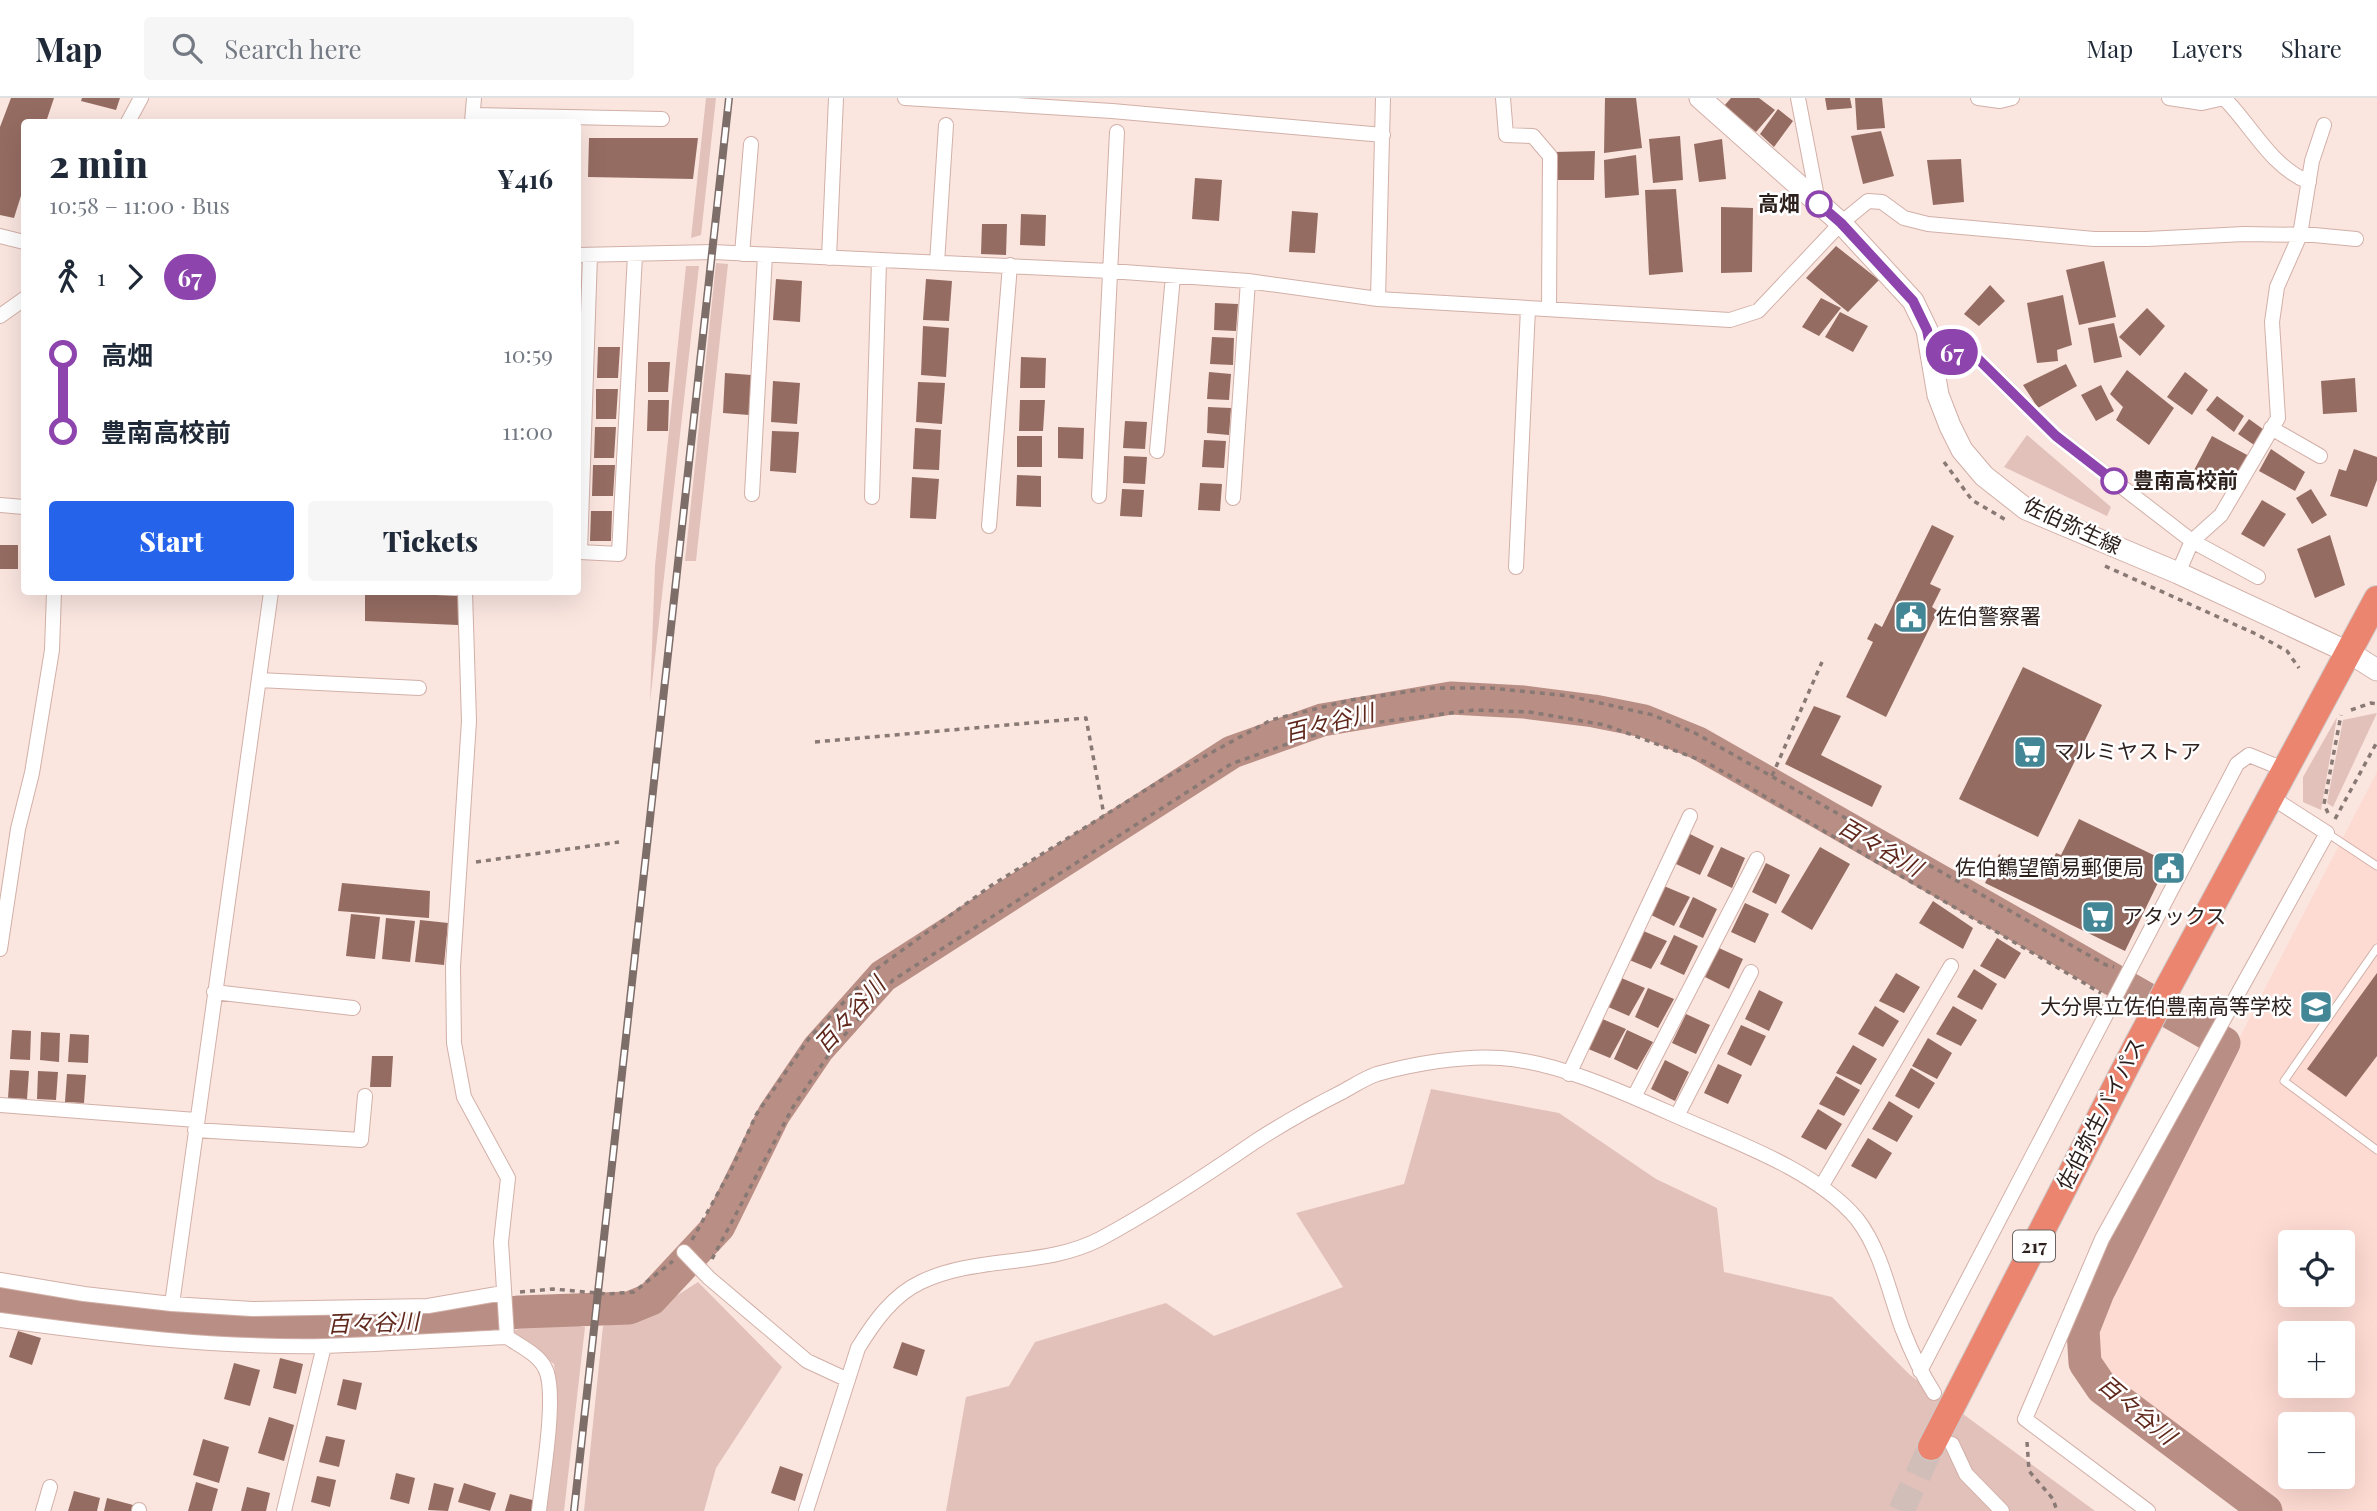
<!DOCTYPE html>
<html lang="en">
<head>
<meta charset="utf-8">
<style>
  :root { --surface:#fff; --page:#f6f6f7; --text:#1f2937; --muted:#747a83; --line:#e0e1e3; --accent:#2563eb }
  body { margin:0; font-family:"Playfair Display","Noto Sans JP",serif; background:var(--page); color:var(--text); height:100vh; display:flex; flex-direction:column; font-size:26px; white-space:nowrap }
  * { box-sizing:border-box; margin:0 }
  p { font-size:23px; color:var(--muted) }
  .icon { flex:none; width:38px; height:38px; fill:none; stroke:currentColor; stroke-width:2; stroke-linecap:round; stroke-linejoin:round }
  .map { position:relative; flex:1; overflow:hidden }
  .sheet { position:absolute; left:21px; top:21px; width:560px; height:476px; display:flex; flex-direction:column; background:var(--surface); border-radius:7px; box-shadow:0 7px 28px #0002 }
  .sheet>* { flex:none }
  .badge { padding:0 14px; border-radius:23px; font-size:24px; line-height:46px }
  .tools { position:absolute; left:2278px; top:1132px; display:grid; gap:14px }
  .tools a { display:grid; place-items:center; width:77px; height:77px; border-radius:7px; background:var(--surface); box-shadow:0 7px 28px #0002; font-size:35px }
  .map>.badge { position:absolute; translate:-50% -50%; box-shadow:0 0 0 4px #fff }
  .legs { display:flex; align-items:center; gap:10px; height:77px; padding:0 28px; font-size:23px }
  .legs p { margin-inline-start:auto }
  .summary { display:flex; align-items:center; justify-content:space-between; height:119px; padding:0 28px }
  h1 { font-size:38px; font-weight:800; line-height:52px }
  .action { display:flex; gap:14px; margin-top:auto; padding:14px 28px }
  .action a { flex:1; height:80px; border-radius:7px; background:var(--accent); color:#fff; font-size:28px; font-weight:800; line-height:80px; text-align:center }
  .action a+a { background:var(--page); color:var(--text) }
  ul { padding:0 28px; list-style:none }
  li { display:flex; align-items:center; gap:24px; height:77px; font-size:26px }
  li i { display:grid; place-items:center; width:10px; height:100%; margin:0 9px; background:currentColor }
  li i::after { content:''; width:18px; height:18px; margin:-9px; border:5px solid; border-radius:50%; background:var(--surface) }
  li p { margin-inline-start:auto }
  li:first-child i { background:linear-gradient(#0000 50%,currentColor 0) }
  li:last-child i { background:linear-gradient(currentColor 50%,#0000 0) }
  header { display:flex; align-items:center; gap:42px; box-sizing:border-box; height:98px; padding:0 35px; background:var(--surface); border-bottom:2px solid var(--line) }
  header strong { font-size:33px }
  nav { display:flex; gap:38px; margin-inline-start:auto; font-size:24px }
  .search { width:490px; height:63px; background:var(--page); display:flex; align-items:center; gap:18px; box-sizing:border-box; padding:0 24px; border-radius:7px; color:var(--muted); font-size:26px }
  .map>svg:first-child { display:block }
  .built { fill:#fddad2; fill-rule:evenodd }
  .green { fill:#e2c1ba }
  .lines { fill:none; stroke-linecap:round; stroke-linejoin:round }
  .river { stroke:#b98e84; stroke-width:33 }
  .building { fill:#956c62 }
  .highway-tunnel { stroke:#d1beb8; stroke-width:26; stroke-dasharray:26 13; stroke-linecap:butt }
  .lane-casing { stroke:#d2b0a8; stroke-width:9 }
  .street-casing { stroke:#d2b0a8; stroke-width:16 }
  .secondary-casing { stroke:#d2b0a8; stroke-width:23 }
  .highway-casing { stroke:#cdcac9; stroke-width:28 }
  .path { stroke:#897975; stroke-width:3.5; stroke-dasharray:5 5; stroke-linecap:butt }
  .lane { stroke:#fff; stroke-width:7 }
  .street { stroke:#fff; stroke-width:14 }
  .secondary { stroke:#fff; stroke-width:21 }
  .highway { stroke:#eb856f; stroke-width:26 }
  .rail-casing { stroke:#7d6e6a; stroke-width:8 }
  .rail { stroke:#fff; stroke-width:5; stroke-dasharray:16; stroke-linecap:butt }
  .line-1-casing { stroke:#fff; stroke-width:16 }
  .line-1 { stroke:#8e44ad; stroke-width:10 }
  .stop-1-dot { fill:#fff; stroke:#8e44ad; stroke-width:3.5 }
  .labels { text-anchor:middle; stroke-width:5; stroke-linejoin:round; paint-order:stroke }
  .shield { fill:#fff; stroke:#6c6462; stroke-width:2 }
  .shield-label { font-size:19px; font-weight:bold; fill:#2d211e }
  .stop-label { font-size:21px; font-weight:bold; fill:#2d211e; stroke:#fff; text-anchor:end }
  .street-label { font-size:21px; fill:#2d211e; stroke:#fff }
  .poi-label { font-size:21px; fill:#2d211e; stroke:#fff; text-anchor:start }
  .water-label { font-size:23px; font-style:italic; fill:#60281c; stroke:#fff }
</style>
</head>
<body>
<header>
<strong>Map</strong>
<div class="search"><svg class="icon" aria-label="search" viewBox="0 0 24 24"><circle cx="10" cy="10" r="6"/><path d="M15 15l6 6"/></svg>Search here</div>
<nav><a>Map</a><a>Layers</a><a>Share</a></nav>
</header>
<div class="map">
<svg width="2377" height="1413" viewBox="0 0 2377 1413">
  <rect width="100%" height="100%" fill="#fae5df"/>
  <!-- built -->
  <path class="built" d="M2377 674V1413H2280L2109 1286 2094 1260 2095 1219ZM2291 1144H2343V1197H2291ZM2291 1236H2343V1288H2291ZM2291 1326H2343V1379H2291Z"/>
  <!-- green -->
  <path class="green" d="M706 0H716L701 137 691 140Z
    M716 165 728 166 696 463H685Z
    M686 168H699L650 604 655 468Z
    M2027 337 2111 409 2107 418 2004 369Z
    M2377 615 2333 709 2327 705 2343 622Z
    M2337 619 2321 712 2303 704V679Z
    M1431 991 1559 1015 1656 1081 1717 1110 1724 1174 1832 1199 1910 1277 2095 1413H946L966 1299 1009 1288 1035 1244 1166 1205 1214 1238 1343 1189 1296 1115 1404 1086Z
    M698 1184 782 1269 716 1370 704 1413H584L603 1228 645 1218Z
    M546 1223 585 1229 564 1413H545L557 1301 554 1266 528 1248 512 1233Z"/>
  <g class="lines">
    <!-- river -->
    <path class="river" d="M0 1201 96 1216 193 1225 371 1229 520 1214 629 1210 651 1201 719 1128 774 1016 818 951 883 878 1232 654 1322 622 1451 600 1524 604 1594 613 1644 623 1698 645 2224 945 2098 1194 2083 1232 2085 1265 2102 1290 2266 1413"/>
  </g>
  <!-- building -->
  <path class="building" d="M11 0H54L46 24H24V88L14 120 0 117V29Z
    M82 0H120L116 12 81 3Z
    M1605 0H1636L1642 50 1604 55Z
    M1731 0H1759L1775 12 1756 34 1724 8Z
    M1825 0H1850L1852 10 1827 12Z
    M1855 0H1882L1885 30 1857 32Z
    M1778 11 1793 23 1774 49 1760 36Z
    M1881 33 1894 78 1863 86 1851 38Z
    M1680 38 1683 82 1653 85 1649 41Z
    M589 40H698L693 81 588 79Z
    M1722 41 1726 81 1699 84 1694 46Z
    M1595 53 1594 82H1554L1555 54Z
    M1636 57 1639 97 1605 100 1604 62Z
    M1961 61 1964 104 1933 107 1927 62Z
    M1195 80 1222 82 1219 123 1192 121Z
    M1676 91 1683 174 1649 177 1645 92Z
    M1721 109 1753 110 1752 174 1721 175Z
    M1292 113 1318 115 1315 155 1289 154Z
    M1021 116 1046 117 1045 148 1020 147Z
    M982 126H1007L1006 157 981 156Z
    M1836 148 1879 182 1848 214 1806 180Z
    M2104 163 2116 219 2079 227 2066 172Z
    M776 181 802 183 800 224 773 222Z
    M926 181 952 183 949 223 923 222Z
    M1990 187 2005 203 1979 228 1964 216Z
    M2063 197 2072 247 2057 252 2058 263 2037 265 2027 205Z
    M1821 200 1841 210 1819 238 1802 229Z
    M1215 205 1238 206 1236 233 1214 232Z
    M2147 210 2165 228 2140 258 2119 239Z
    M1840 214 1868 228 1853 254 1825 239Z
    M2114 225 2122 259 2094 265 2088 230Z
    M923 228 949 230 946 279 921 277Z
    M1212 239 1234 240 1233 267 1210 266Z
    M598 249H620L618 280H597Z
    M1021 259 1046 260 1045 290H1020Z
    M648 264H670L668 294H648Z
    M2066 266 2077 288 2038 310 2023 287Z
    M2127 272 2174 310 2149 347 2116 322 2123 309 2110 296Z
    M1209 274 1231 276 1229 302 1207 301Z
    M2185 274 2208 292 2192 317 2167 299Z
    M725 275 751 277 749 317 723 315Z
    M2355 280 2357 314 2323 316 2321 283Z
    M773 283 800 285 797 326 771 324Z
    M918 284 945 285 942 326 916 324Z
    M2101 287 2114 313 2096 323 2081 297Z
    M596 291H618L616 321H596Z
    M2217 298 2244 318 2234 334 2206 312Z
    M648 302H669L668 333H647Z
    M1020 302H1045L1043 333H1019Z
    M1208 309 1231 310 1229 337 1207 335Z
    M2249 321 2267 334 2257 349 2238 336Z
    M1125 323 1147 324 1145 351 1123 350Z
    M595 329H616L614 360H594Z
    M1058 329 1084 330 1083 361 1058 360Z
    M915 330 941 332 939 372 913 371Z
    M772 333 799 334 796 375 770 373Z
    M1017 338H1042V369H1017Z
    M2212 338 2249 358 2230 395 2192 376Z
    M1204 342 1226 343 1224 370 1202 369Z
    M2271 351 2305 374 2295 393 2259 373Z
    M2354 351 2377 359V382L2367 409 2330 398 2339 371 2346 373Z
    M1124 358 1147 359 1145 386 1123 385Z
    M593 367H615L613 398H592Z
    M1017 377 1041 378V409L1016 408Z
    M912 379 939 381 936 421 910 420Z
    M1200 385 1222 386 1220 413 1198 412Z
    M1122 391 1144 392 1142 419 1120 418Z
    M2311 391 2327 417 2312 426 2296 400Z
    M2262 402 2286 416 2264 449 2241 436Z
    M591 413H612L611 443H590Z
    M1932 427 1954 438 1930 486 1941 491 1932 509 1938 513 1886 619 1846 599 1873 544 1867 541 1875 525 1882 529Z
    M2330 437 2345 487 2315 500 2297 451Z
    M0 447H18V471H0Z
    M365 494 459 498 458 527 365 523Z
    M2023 569 2102 607 2038 739 1959 701Z
    M1814 608 1841 618 1821 657 1882 688 1872 709 1785 666Z
    M2079 721 2168 764 2125 853 1985 785 1999 756 2033 773 2035 767 2047 773 2056 755 2061 757Z
    M1690 736 1714 748 1700 777 1676 766Z
    M1721 749 1745 760 1732 790 1707 778Z
    M1820 749 1850 766 1812 832 1781 814Z
    M1766 765 1790 777 1776 806 1752 794Z
    M342 785 430 793 429 820 338 813Z
    M1664 788 1690 799 1674 828 1651 817Z
    M1693 799 1717 811 1703 840 1679 829Z
    M1933 803 1973 830 1963 851 1919 825Z
    M1745 805 1769 816 1755 845 1731 834Z
    M351 816 380 819 375 861 346 858Z
    M386 820 415 823 410 864 382 861Z
    M420 822 448 825 444 867 415 864Z
    M1641 832 1667 843 1651 871 1627 861Z
    M1674 837 1698 848 1684 877 1660 866Z
    M1997 840 2021 855 2005 881 1980 868Z
    M1719 850 1743 861 1729 891 1705 879Z
    M1974 871 1997 886 1982 912 1957 899Z
    M1896 875 1920 889 1904 915 1879 903Z
    M2377 875V958L2346 999 2307 971Z
    M1619 879 1645 890 1629 918 1606 908Z
    M1648 890 1674 901 1658 930 1635 919Z
    M1759 892 1783 904 1769 933 1745 921Z
    M1875 908 1899 923 1883 949 1858 936Z
    M1953 908 1977 922 1961 948 1936 936Z
    M1686 916 1710 927 1696 956 1672 945Z
    M1600 920 1626 931 1610 960 1586 950Z
    M1741 927 1766 938 1751 968 1727 956Z
    M12 932 31 933 30 962 10 961Z
    M1627 932 1653 944 1637 972 1614 961Z
    M41 934 60 935 59 964 40 962Z
    M70 936 89 937 88 965 68 964Z
    M1928 940 1952 955 1937 981 1912 968Z
    M1853 947 1877 961 1861 987 1836 975Z
    M372 958H393L391 989H370Z
    M1665 962 1689 974 1675 1003 1651 991Z
    M1718 966 1742 977 1728 1006 1704 995Z
    M1911 970 1935 985 1919 1011 1895 998Z
    M10 972 29 973 27 1001 8 1000Z
    M38 973 58 974 56 1002 37 1001Z
    M67 976 86 977 84 1005 65 1004Z
    M1836 978 1860 992 1844 1018 1819 1006Z
    M1889 1003 1913 1018 1897 1044 1872 1031Z
    M1818 1011 1842 1026 1826 1052 1801 1039Z
    M1868 1040 1892 1055 1876 1081 1851 1068Z
    M18 1233 41 1240 32 1267 9 1259Z
    M902 1244 925 1252 917 1278 893 1270Z
    M280 1260 303 1266 296 1296 273 1290Z
    M234 1265 260 1272 250 1308 224 1301Z
    M343 1281 362 1285 356 1312 337 1307Z
    M269 1319 294 1327 284 1363 258 1355Z
    M326 1338 345 1342 339 1369 319 1364Z
    M203 1341 229 1349 219 1385 193 1377Z
    M780 1368 803 1376 795 1403 771 1395Z
    M396 1375 415 1380 409 1406 390 1401Z
    M317 1378 336 1382 330 1409 311 1404Z
    M196 1384 218 1391 212 1413H188Z
    M434 1385 454 1390 448 1413 428 1412Z
    M464 1385 496 1395 490 1413 458 1404Z
    M247 1389 270 1395 266 1413H241Z
    M74 1393 100 1400 97 1413H68Z
    M510 1396 536 1403 533 1413H505Z
    M107 1400 133 1407 132 1413H104Z"/>
  <g class="lines">
    <!-- highway-tunnel -->
    <path class="highway-tunnel" d="M1901 1413 1931 1349"/>
    <defs>
      <path id="lane" d="M2327 735 2377 768
        M2377 850 2284 983 2377 1052"/>
      <path id="street" d="M905 0 1112 13 1383 37
        M1503 0 1506 37 1533 38 1550 58 1549 211
        M1798 0 1818 104
        M1978 0 2000 3 2012 0
        M2169 0 2202 5 2224 0
        M2224 0C2252 28 2271 69 2309 84
        M473 17 662 21
        M128 24 141 0
        M472 24 474 0
        M0 138 24 144
        M742 156 751 46
        M578 157 713 154 1110 173 1248 183 1378 201 1730 222 1758 213 1841 125 1868 103 1882 104 1904 120 1928 126 2094 141H2147L2244 136 2314 137 2356 141
        M590 157 580 454 619 456 635 157
        M829 160 836 0
        M937 165 946 27
        M1378 201 1383 0
        M0 218 24 201
        M1932 258 1969 252 2056 338 2192 443 2178 475
        M2271 330 2320 358
        M1157 353 1173 178
        M752 396 765 157
        M1099 398 1117 34
        M872 399 879 163
        M1233 400 1248 183
        M0 407 24 409
        M989 428 1010 167
        M1516 469 1528 210
        M2258 479 2192 443 2221 417 2278 320 2272 224 2277 189 2300 137 2312 63 2324 27
        M465 494 469 623 453 868 454 945 464 999 508 1080 501 1144 507 1239
        M259 582 419 590
        M0 851 18 731 32 675 52 552 54 494
        M214 894 353 910
        M1569 976 1690 718
        M1634 999 1757 761
        M0 1007 196 1022
        M1677 1018 1751 874
        M195 1032 361 1042 365 998
        M1821 1089 1951 868
        M684 1154 709 1180 807 1263 848 1282
        M0 1182 84 1196 172 1206 252 1211 428 1208 503 1195
        M172 1206 271 494
        M0 1222C108 1237 216 1250 325 1248 386 1246 446 1242 507 1239 520 1248 538 1256 545 1270 558 1294 542 1383 539 1413
        M1920 1273 2237 666 2249 657 2286 672
        M1952 1346 1966 1376 2002 1413
        M43 1413 50 1389
        M139 1413V1412
        M284 1413 324 1248
        M806 1413 858 1250C874 1224 893 1197 921 1184 978 1157 1044 1170 1100 1141 1154 1112 1205 1078 1256 1043 1284 1025 1312 1009 1342 994 1353 988 1365 980 1377 976 1412 966 1464 957 1501 960 1559 964 1629 997 1681 1020 1738 1045 1817 1073 1857 1121 1881 1152 1889 1194 1902 1230 1911 1253 1921 1275 1934 1295
        M2148 1413 2025 1321 2102 1141 2327 735 2271 699"/>
      <path id="secondary" d="M1700 0 1841 125 1913 203 1927 232 1938 297 1950 328 1962 352 1984 378 2026 411 2178 475 2350 555 2377 572"/>
      <path id="highway" d="M1931 1349 2137 947 2377 501"/>
    </defs>
    <!-- lane casing -->
    <use href="#lane" class="lane-casing"/>
    <!-- street casing -->
    <use href="#street" class="street-casing"/>
    <!-- secondary casing -->
    <use href="#secondary" class="secondary-casing"/>
    <!-- highway casing -->
    <use href="#highway" class="highway-casing"/>
    <!-- path -->
    <path class="path" d="M1944 364 1972 402 2006 422
      M2105 468 2256 536 2287 553 2299 570
      M2351 612 2371 605 2377 606
      M815 644 1086 620 1104 717
      M1772 678 1822 564
      M2328 715 2324 706 2341 617
      M2335 721 2377 644
      M476 764 619 744
      M692 1142 732 1070 756 1017 810 939 875 872 992 787 1165 680 1271 622 1351 602 1433 590H1491L1569 598 1653 617 1695 635 2106 867 2114 869
      M712 1161 793 1009 834 949 893 882 1231 666 1307 639 1357 627 1474 612 1530 614 1605 627 1706 664 2101 895
      M520 1194 553 1191 608 1196 634 1194 673 1163
      M2027 1344 2029 1373 2053 1401 2057 1413"/>
    <!-- lane -->
    <use href="#lane" class="lane"/>
    <!-- street -->
    <use href="#street" class="street"/>
    <!-- secondary -->
    <use href="#secondary" class="secondary"/>
    <!-- highway -->
    <use href="#highway" class="highway"/>
    <defs>
      <path id="rail" d="M574 1413 729 0"/>
    </defs>
    <!-- rail casing -->
    <use href="#rail" class="rail-casing"/>
    <!-- rail -->
    <use href="#rail" class="rail"/>
  </g>
  <g class="lines">
    <defs>
      <path id="line-1" d="M1819 106 1841 125 1913 203 1927 232 1932 258 1969 252 2056 338 2114 383"/>
    </defs>
    <!-- line-1 casing -->
    <use href="#line-1" class="line-1-casing"/>
    <!-- line-1 -->
    <use href="#line-1" class="line-1"/>
  </g>
  <!-- icons -->
  <defs>
    <symbol id="civic-square" viewBox="-11 -11 22 22"><rect x="-9" y="-9" width="18" height="18" rx="4" fill="#438796" stroke="#fff"/><path d="M-.6-6.5H3V-4.5H.6V-3L4-1V1h2V6H-6V1h2V-1L-.6-3ZM-1.2 2.5V6h2.4V2.5Z" fill="#fff"/></symbol>
    <symbol id="supermarket-square" viewBox="-11 -11 22 22"><rect x="-9" y="-9" width="18" height="18" rx="4" fill="#438796" stroke="#fff"/><path d="M-6-5.5h2.5l.6 2H6L4.5 2H-2.5L-4.4-4H-6ZM-1.5 3.2a1.3 1.3 0 1 0 .1 0ZM3 3.2a1.3 1.3 0 1 0 .1 0Z" fill="#fff"/></symbol>
    <symbol id="school-square" viewBox="-11 -11 22 22"><rect x="-9" y="-9" width="18" height="18" rx="4" fill="#438796" stroke="#fff"/><path d="M0-5L7-2L0 1L-7-2ZM-4 1L0 2.5L4 1V4Q0 6-4 4Z" fill="#fff"/></symbol>
  </defs>
  <g fill-rule="evenodd">
    <use href="#civic-square" x="1892" y="500" width="38" height="38"/>
    <use href="#supermarket-square" x="2011" y="635" width="38" height="38"/>
    <use href="#civic-square" x="2150" y="751" width="38" height="38"/>
    <use href="#supermarket-square" x="2079" y="800" width="38" height="38"/>
    <use href="#school-square" x="2297" y="890" width="38" height="38"/>
  </g>
  <!-- markers -->
  <g class="stop-1-dot">
    <circle cx="1819" cy="106" r="12"/>
    <circle cx="2114" cy="383" r="12"/>
  </g>
  <g class="labels">
    <!-- shield labels -->
    <rect class="shield" x="2013" y="1132.5" width="42" height="31" rx="5"/>
    <g class="shield-label">
      <text x="2034" y="1155">217</text>
    </g>
    <!-- stop labels -->
    <g class="stop-label">
      <text x="1800" y="113">高畑</text>
      <text x="2133" y="390" text-anchor="start">豊南高校前</text>
    </g>
    <!-- street labels -->
    <g class="street-label">
      <text transform="translate(2072 428) rotate(25)" y="7">佐伯弥生線</text>
      <text transform="translate(2101 1016) rotate(-63)" y="7">佐伯弥生バイパス</text>
    </g>
    <!-- poi labels -->
    <g class="poi-label">
      <text x="1936" y="526">佐伯警察署</text>
      <text x="2054" y="661">マルミヤストア</text>
      <text x="2144" y="777" text-anchor="end">佐伯鶴望簡易郵便局</text>
      <text x="2122" y="826">アタックス</text>
      <text x="2292" y="916" text-anchor="end">大分県立佐伯豊南高等学校</text>
    </g>
    <!-- water labels -->
    <g class="water-label">
      <text transform="translate(1329 625) rotate(-14)" y="8">百々谷川</text>
      <text transform="translate(1880 749) rotate(30)" y="8">百々谷川</text>
      <text transform="translate(850 917) rotate(-48)" y="8">百々谷川</text>
      <text transform="translate(373 1225) rotate(-2)" y="8">百々谷川</text>
      <text transform="translate(2137 1312) rotate(40)" y="8">百々谷川</text>
    </g>
  </g>
</svg>
<div class="tools">
<a><svg class="icon" aria-label="locate" viewBox="0 0 24 24"><circle cx="12" cy="12" r="6"/><path d="M12 2v4M12 18v4M2 12h4M18 12h4"/></svg></a>
<a>+</a>
<a>−</a>
</div>
<b class="badge" style="left:1952px;top:254px;background:#8e44ad;color:#fff">67</b>
<section class="sheet">
<div class="summary"><div><h1>2 min</h1><p>10:58 – 11:00 · Bus</p></div><b>¥416</b></div>
<div class="legs"><svg class="icon" aria-label="walk" viewBox="0 0 24 24"><circle cx="13" cy="4" r="2"/><path d="M13 8l-2 6 4 7M11 14l-3 7M7 12l3-4h3l4 4"/></svg>1<svg class="icon" aria-label="forward" viewBox="0 0 24 24"><path d="M9 5l7 7-7 7"/></svg><b class="badge" style="background:#8e44ad;color:#fff">67</b></div>
<ul>
<li><i style="color:#8e44ad"></i><b>高畑</b><p>10:59</p></li>
<li><i style="color:#8e44ad"></i><b>豊南高校前</b><p>11:00</p></li>
</ul>
<div class="action"><a>Start</a><a>Tickets</a></div>
</section>
</div>
</body>
</html>
